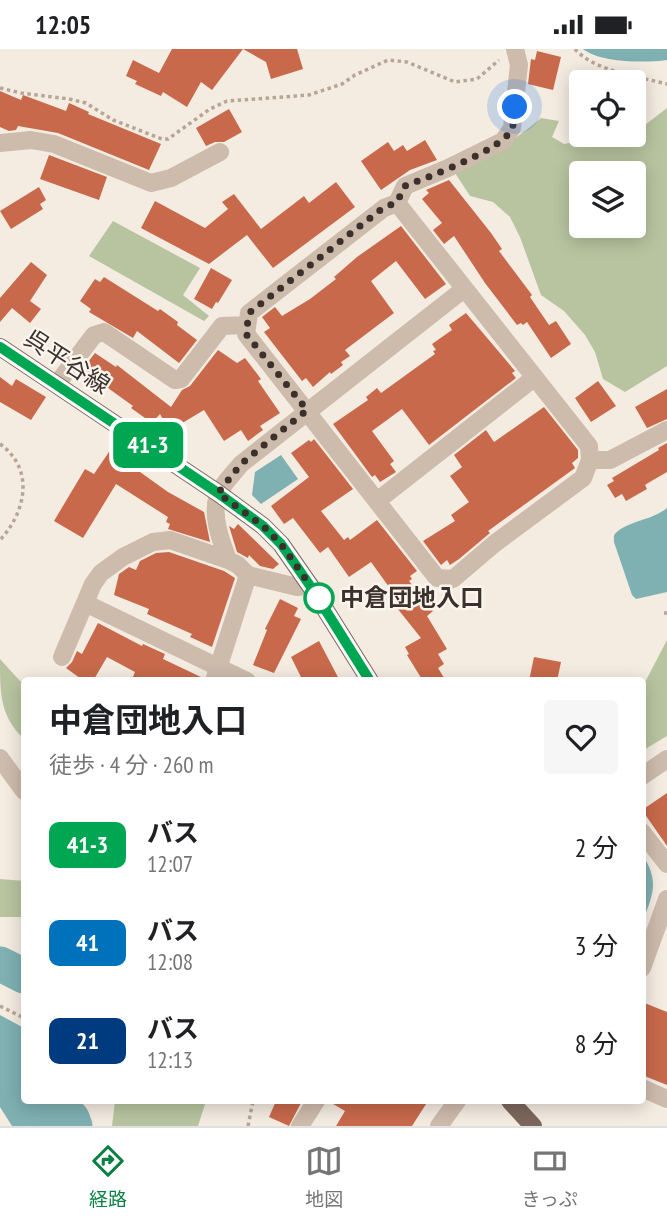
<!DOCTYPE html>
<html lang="ja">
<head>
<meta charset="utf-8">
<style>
  :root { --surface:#fff; --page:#f6f6f6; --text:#202124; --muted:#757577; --line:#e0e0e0; --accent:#0b8043 }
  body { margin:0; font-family:"PT Sans Narrow","Noto Sans JP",sans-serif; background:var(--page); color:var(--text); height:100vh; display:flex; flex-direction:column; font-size:26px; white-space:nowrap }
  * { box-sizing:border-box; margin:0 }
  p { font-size:23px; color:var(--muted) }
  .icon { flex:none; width:38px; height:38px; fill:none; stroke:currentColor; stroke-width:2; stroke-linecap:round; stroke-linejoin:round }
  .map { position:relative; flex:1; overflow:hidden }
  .drawer { position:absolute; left:21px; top:628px; width:625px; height:427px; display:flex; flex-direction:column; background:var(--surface); border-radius:7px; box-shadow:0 4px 18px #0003 }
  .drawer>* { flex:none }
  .badge { padding:0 14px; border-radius:10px; font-size:24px; line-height:46px }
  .fabs { position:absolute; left:569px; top:21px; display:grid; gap:14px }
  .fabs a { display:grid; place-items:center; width:77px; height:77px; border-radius:7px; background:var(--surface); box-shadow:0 4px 18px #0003; font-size:35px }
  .you { position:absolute; width:35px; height:35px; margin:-18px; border:5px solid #fff; border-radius:50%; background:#1a73e8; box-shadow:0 0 0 10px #1a73e833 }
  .map>.badge { position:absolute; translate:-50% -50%; box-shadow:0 0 0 4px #fff }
  .round { display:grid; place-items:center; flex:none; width:74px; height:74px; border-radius:7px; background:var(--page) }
  .head { display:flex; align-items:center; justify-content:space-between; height:119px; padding:0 28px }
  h1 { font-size:33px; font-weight:700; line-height:52px }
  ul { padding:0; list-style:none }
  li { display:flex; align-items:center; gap:21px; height:98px; padding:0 28px }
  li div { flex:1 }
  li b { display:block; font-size:26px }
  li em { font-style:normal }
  li .badge { min-width:77px; font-weight:700; text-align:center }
  .status { display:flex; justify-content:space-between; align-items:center; height:49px; padding:0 35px; background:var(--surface); direction:ltr }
  .status svg { height:19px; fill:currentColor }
  .tab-bar { display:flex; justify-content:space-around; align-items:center; height:98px; border-top:2px solid var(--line); background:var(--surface); font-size:19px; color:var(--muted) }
  .tab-bar a { display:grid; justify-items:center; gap:4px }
  .tab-bar .selected { color:var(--accent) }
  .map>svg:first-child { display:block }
  .green { fill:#b8c4a0; fill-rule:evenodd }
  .water { fill:#7fb0b2 }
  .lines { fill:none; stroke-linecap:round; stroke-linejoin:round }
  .river { stroke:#7fb0b2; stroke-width:35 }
  .building { fill:#c8694b }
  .path { stroke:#b9a596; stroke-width:3.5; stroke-dasharray:3.5 3.5; stroke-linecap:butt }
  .minor { stroke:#cdbbac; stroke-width:18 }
  .major { stroke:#7d675c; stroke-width:18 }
  .line-casing { stroke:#fff; stroke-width:16 }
  .line { stroke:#00a651; stroke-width:10 }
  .walk { stroke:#3b302b; stroke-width:7; stroke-dasharray:0 12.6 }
  .stop-dot { fill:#fff; stroke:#00a651; stroke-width:3.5 }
  .labels { text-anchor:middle; stroke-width:5; stroke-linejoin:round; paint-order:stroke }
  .street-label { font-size:24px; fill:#3b302b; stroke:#fbf5ee }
  .stop-label { font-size:24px; font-weight:bold; fill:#3b302b; stroke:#fbf5ee; text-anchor:start }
</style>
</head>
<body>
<div class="status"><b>12:05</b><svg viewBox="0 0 49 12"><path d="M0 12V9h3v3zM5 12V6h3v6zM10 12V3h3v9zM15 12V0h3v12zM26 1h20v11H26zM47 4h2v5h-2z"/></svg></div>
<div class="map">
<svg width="667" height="1077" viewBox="0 0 667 1077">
  <rect width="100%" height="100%" fill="#f4ebe1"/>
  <!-- green -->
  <path class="green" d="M667 59V317L625 343 603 330 595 303 585 286 564 262 541 246 520 188 510 168 493 153 470 147 455 124C487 109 514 92 541 69L559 72 552 88 564 95 606 86H634V81L641 79ZM581 124H634V177H581Z
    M113 172 200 219 183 246 209 267 204 272 89 207Z
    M667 591V687L642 702V639Z
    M0 610 20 632 24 634V690C0 667 0 645 0 610Z
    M0 830 24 832V868H0Z
    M115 1052H206L198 1077H112Z"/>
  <!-- water -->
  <path class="water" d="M583 0H667V11C645 14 601 14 583 0Z
    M281 406 298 430 261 455 252 446 255 423Z
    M667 459V543L636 550 632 546 614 493C614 487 613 486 618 482 630 472 652 471 667 459Z
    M642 805C660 833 653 845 642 874Z
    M0 966 24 979V1052H49L48 1077H12L0 1058Z"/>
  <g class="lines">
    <!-- river -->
    <path class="river" d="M0 915 24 927
      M28 1052 30 1054 72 1069 75 1077"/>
  </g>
  <!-- building -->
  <path class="building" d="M172 0H297L303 20 271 30 266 13 243 0 212 41 201 33 187 58 163 43 161 47 135 35 137 32 126 27 133 11 159 24Z
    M537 2 561 8 553 41 528 35 531 10 535 11Z
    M0 42 21 51 23 46 66 62 69 54 89 63 88 65 161 95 149 121 58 84 18 77 16 81 9 82 0 78Z
    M229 60 242 83 224 93H215L206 97 196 79Z
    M425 91 437 111 410 121 381 141 361 112 388 93 394 102 403 96 407 102Z
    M49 106 107 128 99 151 40 130Z
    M449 131 491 184 502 200 499 202 532 246 530 248 549 276 556 272 571 295 551 309 527 273 523 276 521 274 517 276 485 234 454 187 444 195 433 181 442 174 422 150 429 144 426 141Z
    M336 133 355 158 273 219 247 186 209 215 141 179 155 152 205 179 228 160 222 153 234 145 261 180 304 147 309 154Z
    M39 138 46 151 40 155 43 160 11 180 0 162Z
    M401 177 446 235 425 250 396 212 371 232 394 264 345 301 350 307 341 313 343 316 331 325 330 323 313 338 306 329 302 332 264 283 270 279 262 268 275 258 282 267 310 250 336 230 334 228 357 208Z
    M31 213 47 226 30 252 41 260 30 274 12 259 0 273V249Z
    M211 219 232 231 218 254 216 253 212 260 194 250Z
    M104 228 158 262 160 260 178 273 177 276 197 291 179 314 137 282 133 289 89 263 91 260 80 252 95 230 100 233Z
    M466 264 515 322 512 324 516 329 429 396 402 360 372 382 394 412 390 415 396 423 380 433 375 426 372 428 333 375 368 351 366 348 377 339 381 344 435 305 433 302 436 301 432 295 452 281 449 276Z
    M218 301 237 314 245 309 261 330 258 332 280 364 260 377 263 381 248 392 241 381 224 392 204 361 169 382 160 365 152 374 131 359 133 357 101 334 97 339 78 326 95 304 116 318 117 316 171 358 182 341 190 337Z
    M0 328 12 337 16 330 46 348 31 371 0 353Z
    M598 332 616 357 591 373 575 349Z
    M667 340V370L647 379 635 358Z
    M544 358 578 401V409L572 414 575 419 488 482 490 484 459 510 450 516 447 511 441 516 423 492 455 472 451 466 469 453 450 427 462 418 454 406 486 381 494 393Z
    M314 390 353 440 321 462 344 491 348 488 350 491 377 471 417 522 410 527 412 530 409 532 433 562 427 567 447 600 438 605 444 615 438 619 446 632H423L407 606 409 605 405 598 421 589 397 559 402 556 371 513 349 528 328 498 320 504 293 469 284 475 271 457 309 428 291 404 309 391 311 393Z
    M667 394V423L648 434 645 436 647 440 626 452 622 445 615 449 607 436 614 432 612 429 659 401 658 399Z
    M113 397 143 417 140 423 168 443 204 463 210 493 168 480 170 475 166 473 168 468 116 435 83 489 54 472 85 420 94 425Z
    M238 475 279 515 273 520 260 517 249 506 248 509 237 503 229 477 234 480Z
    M169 503 224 522 235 529 212 598 190 588 192 585 147 565 149 560 114 546 119 525 129 518 136 521 140 512 156 504Z
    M280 550 298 559 294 567 301 570 274 624 253 616 267 581 265 580Z
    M98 574 142 597 143 595 165 605 163 610 203 629V632H131L135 623 107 608 93 632H84L66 619 72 613 77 602 82 605Z
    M319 592 340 632H303L291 608Z
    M534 608 561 613 557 632H529Z
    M667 744V797L642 761Z
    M642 953 667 963V1036L642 1026Z
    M276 1052H302L289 1077 269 1068Z
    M328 1052H428L412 1077H336L345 1062Z"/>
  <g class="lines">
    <!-- path -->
    <path class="path" d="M575 0C594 22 640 28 667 35
      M0 39 21 44 69 50 86 54 113 71 162 90H168L210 60 227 52 309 46 342 35 355 26 388 11 407 13 455 33 477 30 499 11
      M0 395C35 420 26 463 0 491
      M664 564H667
      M0 957 24 969
      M248 1077 253 1052"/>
    <!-- minor -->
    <path class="minor" d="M0 94 31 91 54 95 151 134 171 129 220 103
      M397 154 589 397 590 411 583 429 494 495 453 530 437 529 246 285 249 264 384 159 397 154 405 137 448 119 503 92 512 79 519 16 515 0
      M57 335 94 286 104 283 175 331 181 330 222 277 247 276
      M590 411H610L667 381
      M377 452 534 329
      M228 511C221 492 211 467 218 446 222 435 234 424 241 415L464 240
      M85 554 247 632
      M62 608 93 535 101 524 123 508 153 493 170 491 228 511 238 516 248 526 297 538 310 536
      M214 632 248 526
      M0 709 24 742
      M642 727 667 710
      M642 783 667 815
      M642 919 667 850
      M642 1039 667 1050
      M300 1077 316 1052
      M439 1077 457 1052"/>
    <!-- major -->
    <path class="major" d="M0 298 218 444 263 477 281 495 313 541 370 632
      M510 1052 533 1077"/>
  </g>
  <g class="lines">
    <defs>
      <path id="line" d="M0 298 218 444 263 477 281 495 313 541 370 632"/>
    </defs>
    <!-- line casing -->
    <use href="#line" class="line-casing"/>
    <!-- line -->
    <use href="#line" class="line"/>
    <!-- walk -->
    <path class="walk" d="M319 549 281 495 263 477 218 444 241 415 307 361 246 285 249 264 383 159 397 153 405 137C428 128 502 101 512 80 514 74 514 65 515 58"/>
  </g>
  <!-- markers -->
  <circle class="stop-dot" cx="319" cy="549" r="14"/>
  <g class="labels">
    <!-- street labels -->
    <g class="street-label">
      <text transform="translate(67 313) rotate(33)" y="8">呉平谷線</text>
    </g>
    <!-- stop labels -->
    <g class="stop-label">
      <text x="340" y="557">中倉団地入口</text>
    </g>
  </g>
</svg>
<div class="fabs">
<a><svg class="icon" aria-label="locate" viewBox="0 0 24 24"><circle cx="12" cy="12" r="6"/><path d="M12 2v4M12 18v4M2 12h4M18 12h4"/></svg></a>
<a><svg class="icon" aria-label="layers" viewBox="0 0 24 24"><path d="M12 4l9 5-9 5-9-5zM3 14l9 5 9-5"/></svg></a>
</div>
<div class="you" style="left:515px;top:58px"></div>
<b class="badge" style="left:148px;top:396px;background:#00a651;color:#fff">41-3</b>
<section class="drawer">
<div class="head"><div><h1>中倉団地入口</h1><p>徒歩 · 4 分 · 260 m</p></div><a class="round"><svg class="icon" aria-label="heart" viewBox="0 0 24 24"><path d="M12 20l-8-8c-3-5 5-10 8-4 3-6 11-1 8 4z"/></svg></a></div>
<ul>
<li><span class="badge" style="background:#00a651;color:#fff">41-3</span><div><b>バス</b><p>12:07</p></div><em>2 分</em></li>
<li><span class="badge" style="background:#0072bc;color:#fff">41</span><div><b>バス</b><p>12:08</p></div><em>3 分</em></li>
<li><span class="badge" style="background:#003b80;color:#fff">21</span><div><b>バス</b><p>12:13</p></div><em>8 分</em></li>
</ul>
</section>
</div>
<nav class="tab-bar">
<a class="selected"><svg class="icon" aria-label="directions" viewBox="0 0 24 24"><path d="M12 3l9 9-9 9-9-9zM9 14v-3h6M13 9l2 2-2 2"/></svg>経路</a>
<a><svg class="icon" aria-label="map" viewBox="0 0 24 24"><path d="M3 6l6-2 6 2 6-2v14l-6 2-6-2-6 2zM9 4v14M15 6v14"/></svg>地図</a>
<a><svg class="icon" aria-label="tickets" viewBox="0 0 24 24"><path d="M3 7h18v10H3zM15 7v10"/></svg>きっぷ</a>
</nav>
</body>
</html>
